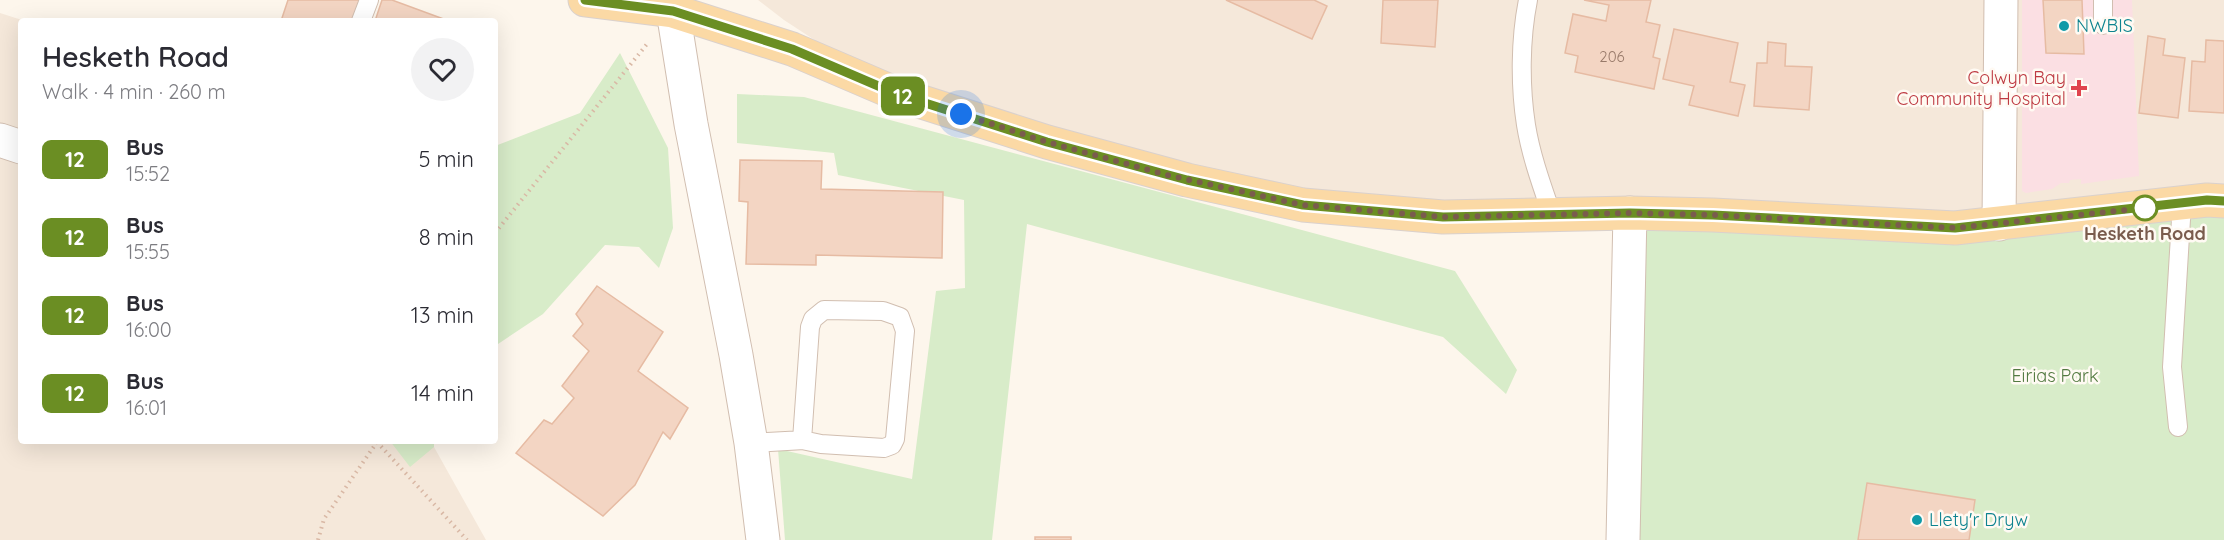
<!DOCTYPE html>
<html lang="en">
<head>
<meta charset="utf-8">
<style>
  :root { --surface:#fff; --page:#f2f2f3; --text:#2b2b33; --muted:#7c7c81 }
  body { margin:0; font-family:Quicksand,sans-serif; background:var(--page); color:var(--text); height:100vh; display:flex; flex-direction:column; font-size:22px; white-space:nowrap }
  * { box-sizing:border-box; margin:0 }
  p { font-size:20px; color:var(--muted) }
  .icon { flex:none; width:33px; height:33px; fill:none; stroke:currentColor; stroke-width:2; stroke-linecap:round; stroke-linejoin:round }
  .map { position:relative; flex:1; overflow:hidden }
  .details { position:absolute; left:18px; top:18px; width:480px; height:426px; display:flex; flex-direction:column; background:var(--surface); border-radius:6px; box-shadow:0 6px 24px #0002 }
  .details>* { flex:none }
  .badge { padding:0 12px; border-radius:9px; font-size:21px; line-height:39px }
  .you { position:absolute; width:30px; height:30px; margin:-15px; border:4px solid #fff; border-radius:50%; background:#1a73e8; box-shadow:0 0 0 9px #1a73e833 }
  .map>.badge { position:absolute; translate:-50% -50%; box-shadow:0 0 0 3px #fff }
  .round { display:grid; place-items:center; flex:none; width:63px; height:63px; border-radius:32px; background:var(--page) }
  .summary { display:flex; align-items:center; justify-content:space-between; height:102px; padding:0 24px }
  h1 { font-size:28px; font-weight:600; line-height:45px }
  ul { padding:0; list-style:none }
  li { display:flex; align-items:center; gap:18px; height:78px; padding:0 24px }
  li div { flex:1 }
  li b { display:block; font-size:22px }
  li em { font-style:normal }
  li .badge { min-width:66px; font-weight:700; text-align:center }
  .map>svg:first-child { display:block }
  .residential { fill:#f5e8da }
  .medical { fill:#fbdfe3 }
  .green { fill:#d8ecc9 }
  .building { fill:#f3d5c3; stroke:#e6bba3; stroke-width:1.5 }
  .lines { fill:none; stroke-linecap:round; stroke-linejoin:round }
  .service-casing { stroke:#d1beb0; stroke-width:20 }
  .minor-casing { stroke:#d1beb0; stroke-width:35 }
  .tertiary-casing { stroke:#d1beb0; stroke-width:35 }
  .primary-casing { stroke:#dad1cd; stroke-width:35 }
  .path { stroke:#d9b8a5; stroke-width:4; stroke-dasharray:1.5 4.5; stroke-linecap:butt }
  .service { stroke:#fff; stroke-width:18 }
  .minor { stroke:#fff; stroke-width:33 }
  .tertiary { stroke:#fff; stroke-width:33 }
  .primary { stroke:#fbd9a5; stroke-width:33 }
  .line-casing { stroke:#fff; stroke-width:14 }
  .line { stroke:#6b8e23; stroke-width:9 }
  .walk { stroke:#7a5c4d; stroke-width:6; stroke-dasharray:0 10.8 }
  .culture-dot { fill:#0f9aa8; stroke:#fffaf3; stroke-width:2 }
  .health-dot { fill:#e0444e; stroke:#fffaf3; stroke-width:2 }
  .stop-dot { fill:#fff; stroke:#6b8e23; stroke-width:3 }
  .labels { text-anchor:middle; stroke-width:5; stroke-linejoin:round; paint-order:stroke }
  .number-label { font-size:15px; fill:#987a6a }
  .culture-label { font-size:18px; fill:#0d838f; stroke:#fffaf3; text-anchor:start }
  .health-label { font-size:18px; fill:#be3a42; stroke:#fffaf3; text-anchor:end }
  .stop-label { font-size:18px; font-weight:bold; fill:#7a5c4d; stroke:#fffaf3 }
  .park-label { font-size:18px; fill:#537a41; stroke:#fffaf3 }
</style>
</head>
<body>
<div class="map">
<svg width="2224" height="540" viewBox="0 0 2224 540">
  <rect width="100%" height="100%" fill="#fdf6ec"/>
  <!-- residential -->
  <path class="residential" d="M758 0H2224V201L1955 228 1303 205 897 94 784 20Z
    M0 13 25 21H21V441H434V447L486 540H0Z"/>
  <!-- medical -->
  <path class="medical" d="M2022 0H2132L2139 176 2081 184V179L2070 180 2069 183H2061L2052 189 2026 193 2022 191Z"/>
  <!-- green -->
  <path class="green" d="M620 53 668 148 673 228 659 268 639 247 605 245 543 314 495 346V146L580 113Z
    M737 94 804 97 1455 271 1517 370 1506 394 1443 337 1027 224 992 540H785L778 449 912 479 936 291 965 288 964 200 838 175 834 153 737 143Z
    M2224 210V540H1623L1630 213Z
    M390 441H434V447L410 467Z"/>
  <!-- building -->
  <path class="building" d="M288 0H362L354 21H281Z
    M382 0H392L449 21H375Z
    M1226 0H1314L1327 6 1312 39Z
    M1383 0H1438L1435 47 1381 43Z
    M1584 0H1651L1646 22 1660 25 1653 57 1660 59 1654 89 1575 72 1578 56 1565 53 1573 14 1606 21 1609 5Z
    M2043 0H2082L2084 54 2046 53Z
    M1674 29 1738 43 1730 82 1745 85 1738 116 1689 105 1694 86 1663 79Z
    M2148 36 2165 39 2163 55 2185 58 2178 118 2139 113Z
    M2206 40 2224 41V113L2189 111 2192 61 2205 62Z
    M1768 42 1786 44 1785 66 1812 67 1809 110 1754 106 1757 63H1767Z
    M740 160 822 161 821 189 943 192 942 258 816 255V265L746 264 748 202 739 201Z
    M597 286 663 332 638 371 688 408 670 439 663 432 635 485 603 516 516 453 544 420 552 424 574 398 562 386 589 351 573 336 583 324 576 314Z
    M1867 483 1975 500 1969 540H1858Z
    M1035 537H1071V540H1035Z"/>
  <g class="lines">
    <defs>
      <path id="service" d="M1528 0C1520 40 1520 86 1526 125 1531 156 1542 186 1552 215
        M2103 0V25
        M361 21 369 0
        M824 310 883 311 900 317 905 331 895 439 892 445 884 448 821 444 802 440 810 327 813 319Z
        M2178 427 2172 367 2182 203
        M751 443 804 440"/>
      <path id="minor" d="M0 140 21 147
        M1999 224 2001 0
        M1623 540 1630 213"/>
      <path id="tertiary" d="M673 11 691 124 736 355 751 443 763 540"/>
      <path id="primary" d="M585 0 673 11 792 49 897 94 1047 142 1187 180 1303 205 1443 217 1630 213 1713 215 1955 228 2207 200 2224 201"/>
    </defs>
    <!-- service casing -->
    <use href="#service" class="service-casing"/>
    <!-- minor casing -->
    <use href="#minor" class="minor-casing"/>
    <!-- tertiary casing -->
    <use href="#tertiary" class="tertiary-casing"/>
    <!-- primary casing -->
    <use href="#primary" class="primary-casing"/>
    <!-- path -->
    <path class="path" d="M495 233 647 44
      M377 442 467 540
      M318 540 324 519 377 442"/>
    <!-- service -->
    <use href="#service" class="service"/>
    <!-- minor -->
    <use href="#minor" class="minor"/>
    <!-- tertiary -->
    <use href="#tertiary" class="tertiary"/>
    <!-- primary -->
    <use href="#primary" class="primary"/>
  </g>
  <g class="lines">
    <defs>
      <path id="line" d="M585 0 673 11 792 49 897 94 1047 142 1187 180 1303 205 1443 217 1630 213 1713 215 1955 228 2207 200 2224 201"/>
    </defs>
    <!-- line casing -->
    <use href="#line" class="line-casing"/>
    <!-- line -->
    <use href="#line" class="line"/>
    <!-- walk -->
    <path class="walk" d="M961 114 1047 142 1167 175 1280 200 1303 205 1443 217 1630 213 1713 215 1955 228 2145 208"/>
  </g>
  <!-- markers -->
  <g class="culture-dot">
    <circle cx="2064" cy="26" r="6"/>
    <circle cx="1917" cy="520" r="6"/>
  </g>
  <path class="health-dot" d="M2076 79h6v6h6v6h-6v6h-6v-6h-6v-6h6z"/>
  <circle class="stop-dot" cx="2145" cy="208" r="12"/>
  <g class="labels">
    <!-- number labels -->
    <g class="number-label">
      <text x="1612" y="62">206</text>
    </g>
    <!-- culture labels -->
    <g class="culture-label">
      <text x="2076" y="32">NWBIS</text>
      <text x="1929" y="526">Llety'r Dryw</text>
    </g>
    <!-- health labels -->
    <g class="health-label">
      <text x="2066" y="84">Colwyn Bay<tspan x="2066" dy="21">Community Hospital</tspan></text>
    </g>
    <!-- stop labels -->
    <g class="stop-label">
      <text x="2145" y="240">Hesketh Road</text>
    </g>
    <!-- park labels -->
    <g class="park-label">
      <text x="2055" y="382">Eirias Park</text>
    </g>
  </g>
</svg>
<div class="you" style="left:961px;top:114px"></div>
<b class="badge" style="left:903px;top:96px;background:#6b8e23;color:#fff">12</b>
<section class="details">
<div class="summary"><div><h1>Hesketh Road</h1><p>Walk · 4 min · 260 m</p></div><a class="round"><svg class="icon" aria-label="heart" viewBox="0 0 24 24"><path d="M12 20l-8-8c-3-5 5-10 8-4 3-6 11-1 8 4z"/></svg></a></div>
<ul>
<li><span class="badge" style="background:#6b8e23;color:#fff">12</span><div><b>Bus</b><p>15:52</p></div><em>5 min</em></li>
<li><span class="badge" style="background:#6b8e23;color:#fff">12</span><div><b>Bus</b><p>15:55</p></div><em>8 min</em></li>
<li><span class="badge" style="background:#6b8e23;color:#fff">12</span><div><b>Bus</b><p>16:00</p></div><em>13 min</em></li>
<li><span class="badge" style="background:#6b8e23;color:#fff">12</span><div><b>Bus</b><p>16:01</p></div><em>14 min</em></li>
</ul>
</section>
</div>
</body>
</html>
